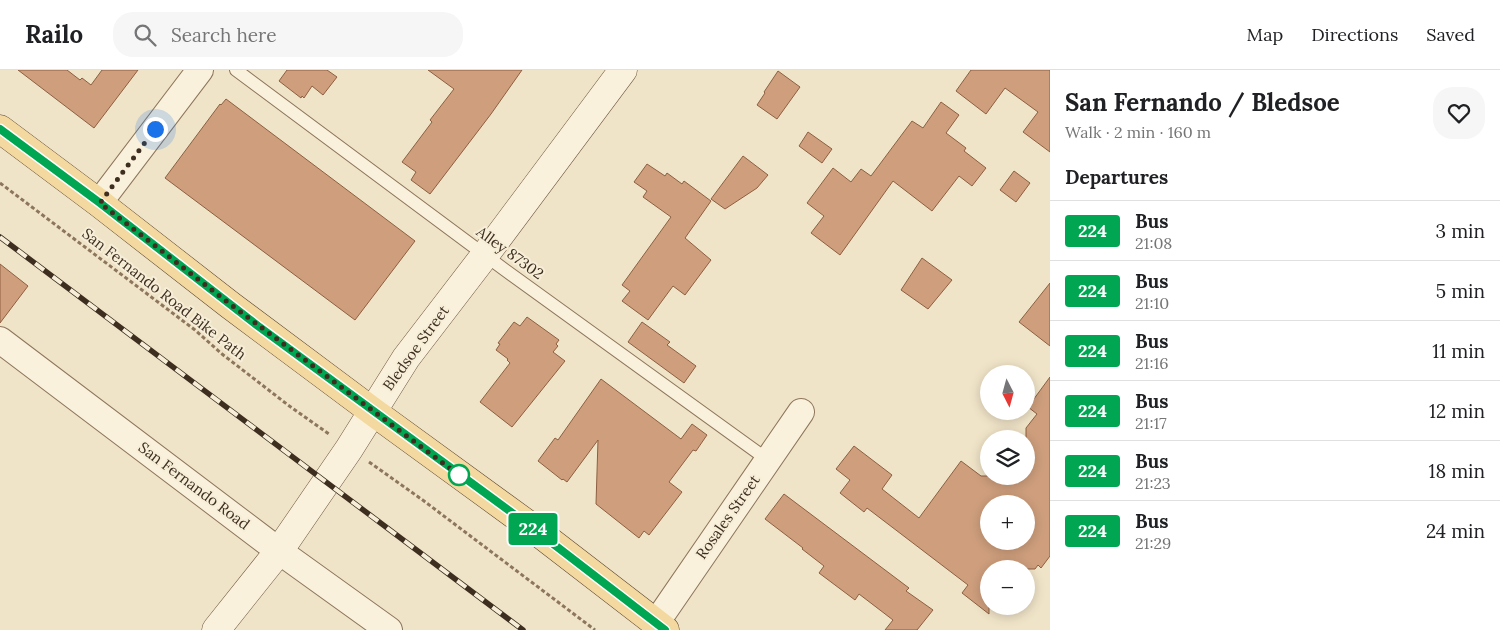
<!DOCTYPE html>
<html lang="en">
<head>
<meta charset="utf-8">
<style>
  :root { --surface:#fff; --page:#f6f6f6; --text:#202124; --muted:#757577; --line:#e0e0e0 }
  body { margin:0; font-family:Lora,serif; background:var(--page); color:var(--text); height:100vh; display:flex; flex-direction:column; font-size:19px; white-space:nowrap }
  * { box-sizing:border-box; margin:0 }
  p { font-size:16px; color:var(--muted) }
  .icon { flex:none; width:28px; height:28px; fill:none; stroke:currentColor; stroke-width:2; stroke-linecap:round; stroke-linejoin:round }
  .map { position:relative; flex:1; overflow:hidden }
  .sheet { display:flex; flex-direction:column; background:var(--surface); width:450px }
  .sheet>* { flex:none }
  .badge { padding:0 10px; border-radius:4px; font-size:18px; line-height:32px }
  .needle { width:32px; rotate:174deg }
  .buttons { position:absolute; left:980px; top:295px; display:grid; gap:10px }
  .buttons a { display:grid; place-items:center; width:55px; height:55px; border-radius:50%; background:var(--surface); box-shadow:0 2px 12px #0003; font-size:25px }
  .you { position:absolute; width:25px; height:25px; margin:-12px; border:4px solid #fff; border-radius:50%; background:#1a73e8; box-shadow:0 0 0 8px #1a73e833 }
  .map>.badge { position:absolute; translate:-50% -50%; box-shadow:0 0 0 2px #fff }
  h2 { padding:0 15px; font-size:19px; line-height:45px }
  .round { display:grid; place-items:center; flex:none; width:52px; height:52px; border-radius:20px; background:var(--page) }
  .head { display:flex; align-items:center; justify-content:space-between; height:85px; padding:0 15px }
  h1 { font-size:24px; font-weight:700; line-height:38px }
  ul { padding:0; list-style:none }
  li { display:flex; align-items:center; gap:15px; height:60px; padding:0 15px; border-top:1px solid var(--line) }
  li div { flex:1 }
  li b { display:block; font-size:19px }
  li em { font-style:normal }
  li .badge { min-width:55px; font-weight:700; text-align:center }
  header { display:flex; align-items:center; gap:30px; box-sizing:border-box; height:70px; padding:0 25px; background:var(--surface); border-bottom:1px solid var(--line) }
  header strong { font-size:24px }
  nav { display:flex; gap:28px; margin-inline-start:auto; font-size:18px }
  .search { width:350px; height:45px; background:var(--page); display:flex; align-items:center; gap:12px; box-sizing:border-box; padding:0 18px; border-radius:20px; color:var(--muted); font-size:19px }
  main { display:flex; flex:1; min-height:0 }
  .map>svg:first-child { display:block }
  .building { fill:#cf9f7d; stroke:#8d5f41; fill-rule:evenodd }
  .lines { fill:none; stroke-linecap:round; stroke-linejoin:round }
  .lane-casing { stroke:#8d765c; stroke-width:14 }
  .street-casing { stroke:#8d765c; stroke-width:28 }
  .secondary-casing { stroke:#6f573f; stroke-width:29 }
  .primary-casing { stroke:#5b4430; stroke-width:29 }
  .path { stroke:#8d765c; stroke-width:3; stroke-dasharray:4 2.5; stroke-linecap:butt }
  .lane { stroke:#faf1dc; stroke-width:12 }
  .street { stroke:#faf1dc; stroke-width:26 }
  .secondary { stroke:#faf1dc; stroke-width:28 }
  .primary { stroke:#f3d9a0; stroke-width:28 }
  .rail-casing { stroke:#3d2e20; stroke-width:5.5 }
  .rail { stroke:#f7eed8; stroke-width:4; stroke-dasharray:11; stroke-linecap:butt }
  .line-casing { stroke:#fff; stroke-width:11 }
  .line { stroke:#00a651; stroke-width:8 }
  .walk { stroke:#3d2e20; stroke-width:5; stroke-dasharray:0 9 }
  .stop-dot { fill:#fff; stroke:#00a651; stroke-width:2.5 }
  .labels { text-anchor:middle; stroke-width:4; stroke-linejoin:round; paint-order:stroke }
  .street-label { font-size:15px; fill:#3d2e20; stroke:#f7eed8 }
</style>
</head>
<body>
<header>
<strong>Railo</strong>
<div class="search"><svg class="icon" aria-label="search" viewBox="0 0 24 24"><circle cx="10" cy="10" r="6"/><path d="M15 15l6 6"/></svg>Search here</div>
<nav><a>Map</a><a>Directions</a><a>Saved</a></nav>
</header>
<main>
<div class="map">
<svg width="1050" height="560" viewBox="0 0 1050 560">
  <rect width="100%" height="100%" fill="#f0e4c8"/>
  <!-- building -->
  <path class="building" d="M18 0H67L80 10 82 8 91 15 102 0H138L94 58Z
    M287 0H327L337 7 323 25 312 16 304 28 302 26 301 28 279 11Z
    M428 0H522L491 44 430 124 411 110 416 102 402 92 432 52 430 50 454 19Z
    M971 0H1050V82L1023 62 1038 42 1005 18 986 44 956 21Z
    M778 1 800 17 777 49 757 35 765 23 764 22Z
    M226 29 415 171 355 250 165 108 220 34 221 35Z
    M941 32 959 45 946 63 966 78 964 81 986 98 972 116 959 106 932 141 893 111 840 185 811 163 824 146 807 133 833 98 851 112 861 99 871 106 912 51 923 58Z
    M808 62 832 79 822 93 799 76Z
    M743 86 768 105 757 118 725 139 711 129Z
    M647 94 665 106 667 103 682 114 684 111 711 131 685 168 711 190 685 225 673 216 648 250 622 231 630 221 622 215 671 147 643 127 647 121 634 112Z
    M1014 101 1030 113 1016 132 1000 120Z
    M922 188 952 210 928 239 901 220Z
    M0 194 28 216 0 253Z
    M1050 213V276L1019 252Z
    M527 247 559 270 556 274 558 276 553 282 565 291 512 357 480 332 510 293 507 290 508 289 496 280 500 274 498 273 514 252 520 256Z
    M642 252 670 272 667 275 696 296 684 313 628 272Z
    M1050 307V486L1041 498 1038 495 1035 499H989V544L962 523 968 515 867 438 864 442 840 423 850 410 836 399 854 376 892 405 882 419 919 448 961 391 981 406H1026V358L1037 344 1028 337ZM989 434H1026V471H989Z
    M601 309 681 369 692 354 707 365 696 381 693 380 669 412 682 422 649 465 644 461 639 468 596 434 598 370 567 412 563 409 562 410 538 391 555 368 558 370Z
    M784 424 909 518 906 521 933 540 917 560H885L893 550 859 524 855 530 819 503 824 496 802 479 803 478 765 449Z"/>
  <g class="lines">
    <defs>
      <path id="lane" d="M236 0 505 200 768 390"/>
      <path id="street" d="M99 133 200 0
        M0 270 279 481 389 560
        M656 553 801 342"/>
      <path id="secondary" d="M216 560 279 481 349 379 406 288 485 185 623 0"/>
      <path id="primary" d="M0 59 99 133 230 235 372 341 530 456 665 560"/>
    </defs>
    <!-- lane casing -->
    <use href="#lane" class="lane-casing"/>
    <!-- street casing -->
    <use href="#street" class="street-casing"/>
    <!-- secondary casing -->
    <use href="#secondary" class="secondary-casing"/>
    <!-- primary casing -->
    <use href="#primary" class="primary-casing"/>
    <!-- path -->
    <path class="path" d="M0 113 195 260 222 284 288 335 329 364
      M369 392 424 431 595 560"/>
    <!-- lane -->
    <use href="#lane" class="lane"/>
    <!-- street -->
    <use href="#street" class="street"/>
    <!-- secondary -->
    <use href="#secondary" class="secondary"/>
    <!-- primary -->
    <use href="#primary" class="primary"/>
    <defs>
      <path id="rail" d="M0 167 523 560"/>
    </defs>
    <!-- rail casing -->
    <use href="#rail" class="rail-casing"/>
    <!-- rail -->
    <use href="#rail" class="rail"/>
  </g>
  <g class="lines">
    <defs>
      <path id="line" d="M0 59 100 133 258 256 530 456 665 560"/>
    </defs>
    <!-- line casing -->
    <use href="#line" class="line-casing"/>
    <!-- line -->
    <use href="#line" class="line"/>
    <!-- walk -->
    <path class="walk" d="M155 59 100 133 230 234 459 405"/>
  </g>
  <!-- markers -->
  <circle class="stop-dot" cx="459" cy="405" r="10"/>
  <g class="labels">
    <!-- street labels -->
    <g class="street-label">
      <text transform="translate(510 183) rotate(36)" y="5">Alley 87302</text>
      <text transform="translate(164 224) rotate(38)" y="5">San Fernando Road Bike Path</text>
      <text transform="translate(416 278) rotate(-54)" y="5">Bledsoe Street</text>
      <text transform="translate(194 416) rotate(37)" y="5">San Fernando Road</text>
      <text transform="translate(728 447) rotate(-55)" y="5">Rosales Street</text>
    </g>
  </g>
</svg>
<div class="buttons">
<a><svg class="needle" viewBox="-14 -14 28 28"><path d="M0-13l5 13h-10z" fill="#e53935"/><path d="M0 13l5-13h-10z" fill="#757577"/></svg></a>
<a><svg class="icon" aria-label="layers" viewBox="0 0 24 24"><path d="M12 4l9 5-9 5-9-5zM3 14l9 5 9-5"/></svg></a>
<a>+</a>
<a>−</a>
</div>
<div class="you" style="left:155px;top:59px"></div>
<b class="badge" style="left:533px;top:459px;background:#00a651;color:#fff">224</b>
</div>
<section class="sheet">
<div class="head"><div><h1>San Fernando / Bledsoe</h1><p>Walk · 2 min · 160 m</p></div><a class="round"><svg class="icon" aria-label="heart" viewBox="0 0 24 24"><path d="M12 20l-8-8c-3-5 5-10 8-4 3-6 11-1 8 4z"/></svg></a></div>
<h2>Departures</h2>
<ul>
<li><span class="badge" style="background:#00a651;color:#fff">224</span><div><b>Bus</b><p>21:08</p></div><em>3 min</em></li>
<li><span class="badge" style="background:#00a651;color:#fff">224</span><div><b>Bus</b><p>21:10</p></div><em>5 min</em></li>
<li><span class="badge" style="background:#00a651;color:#fff">224</span><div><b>Bus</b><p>21:16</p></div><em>11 min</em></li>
<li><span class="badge" style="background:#00a651;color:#fff">224</span><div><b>Bus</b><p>21:17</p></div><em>12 min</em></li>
<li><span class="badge" style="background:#00a651;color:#fff">224</span><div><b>Bus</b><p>21:23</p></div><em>18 min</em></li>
<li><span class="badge" style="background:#00a651;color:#fff">224</span><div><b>Bus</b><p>21:29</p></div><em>24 min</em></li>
</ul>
</section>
</main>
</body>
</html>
